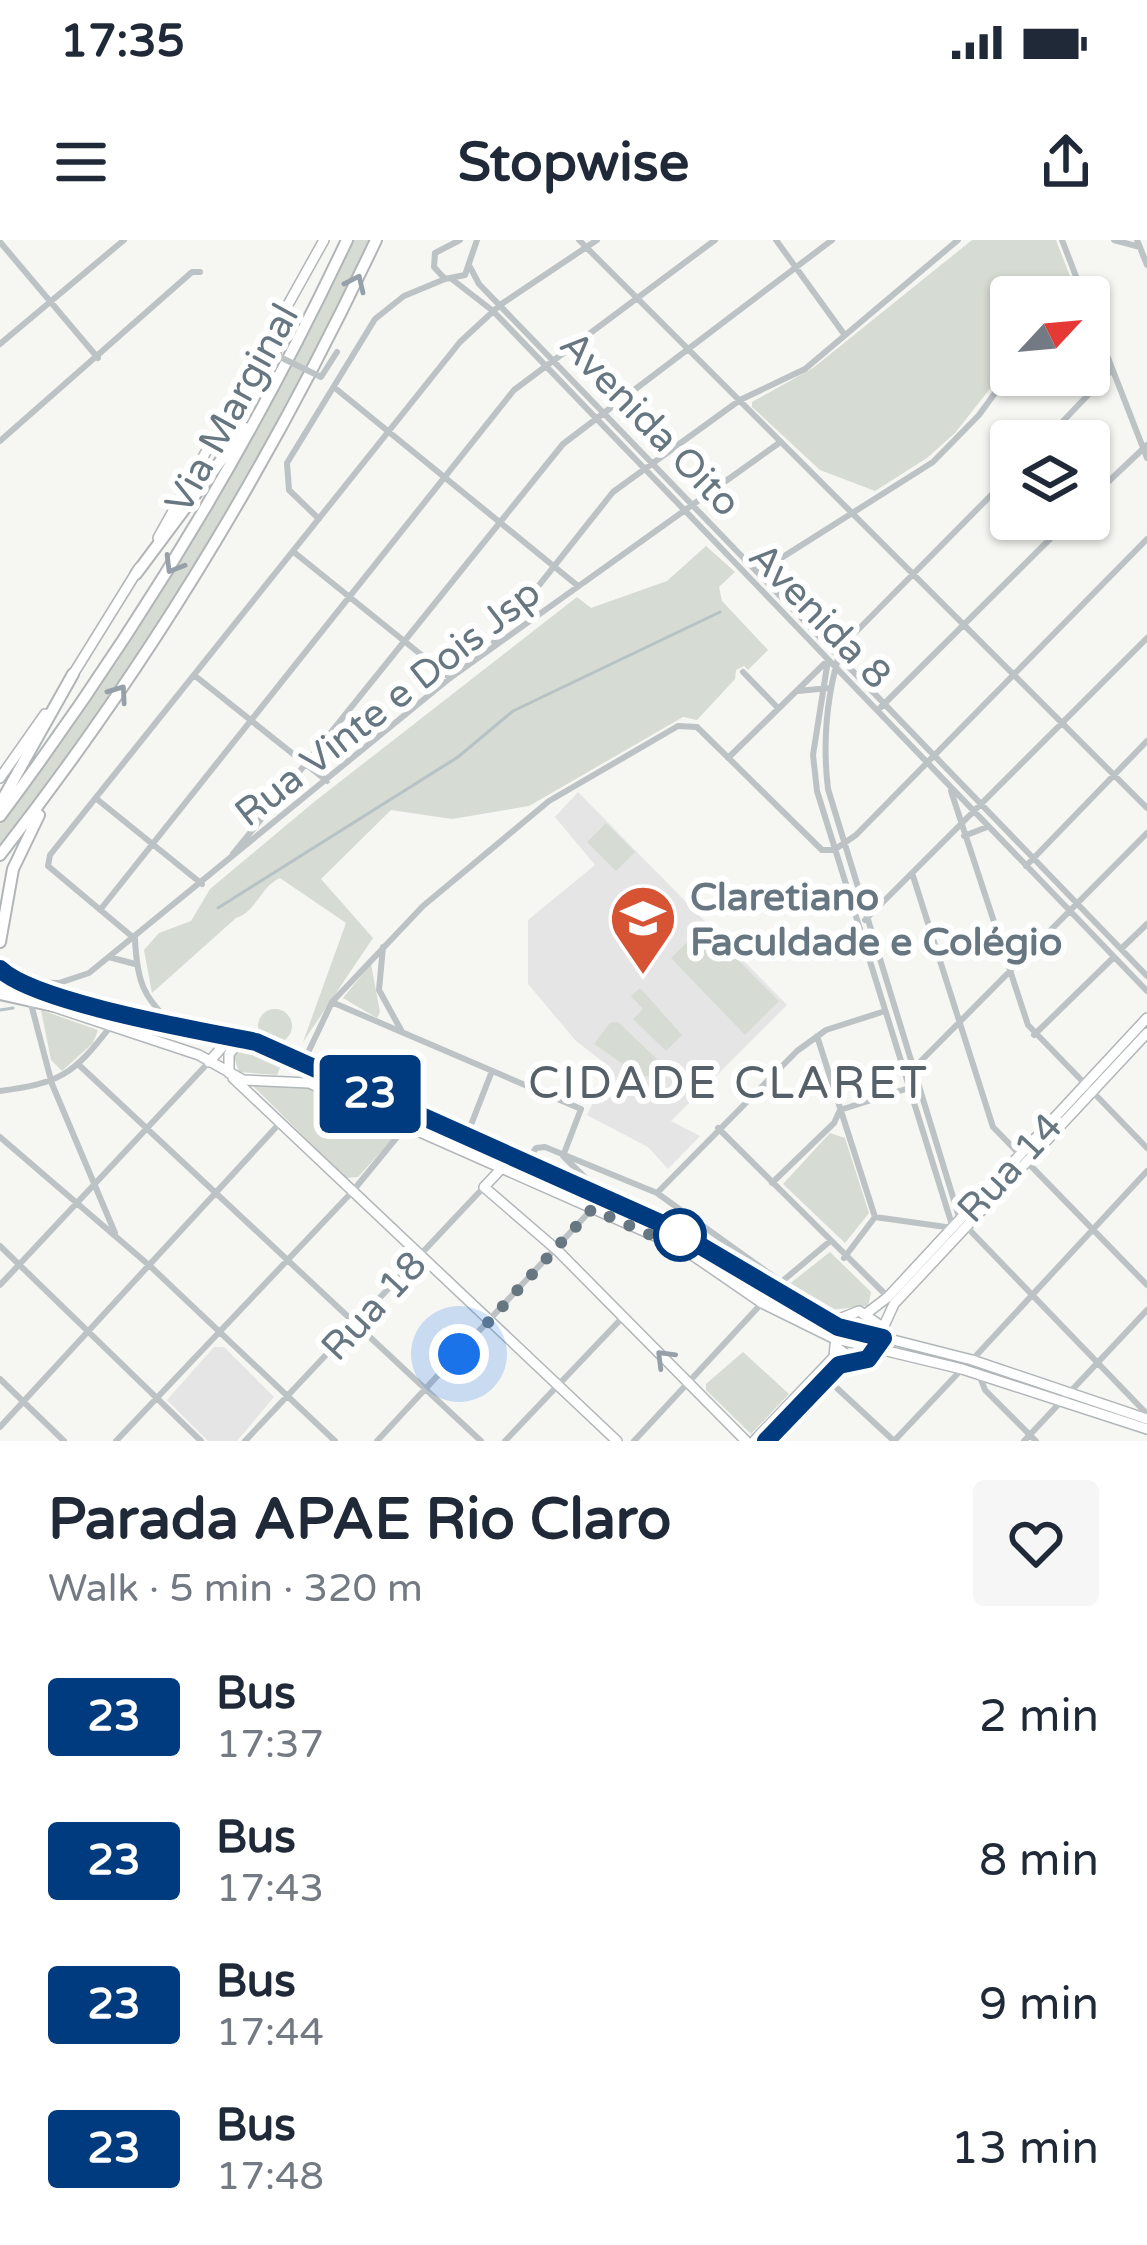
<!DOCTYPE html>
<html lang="en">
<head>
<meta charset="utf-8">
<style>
  :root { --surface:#fff; --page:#f6f6f7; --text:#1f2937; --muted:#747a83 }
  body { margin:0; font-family:"Varela Round",sans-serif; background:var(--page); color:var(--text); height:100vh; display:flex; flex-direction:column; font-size:45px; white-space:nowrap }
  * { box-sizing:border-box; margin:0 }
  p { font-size:39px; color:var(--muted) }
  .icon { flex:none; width:66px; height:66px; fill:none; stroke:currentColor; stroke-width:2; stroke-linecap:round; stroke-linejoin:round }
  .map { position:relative; height:1201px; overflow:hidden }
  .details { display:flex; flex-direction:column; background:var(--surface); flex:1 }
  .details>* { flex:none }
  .badge { padding:0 24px; border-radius:9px; font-size:42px; line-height:78px }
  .needle { width:78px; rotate:64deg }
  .tools { position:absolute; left:990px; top:36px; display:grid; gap:24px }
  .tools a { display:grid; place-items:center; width:120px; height:120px; border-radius:12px; background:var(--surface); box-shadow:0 3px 9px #0004; font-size:60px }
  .you { position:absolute; width:60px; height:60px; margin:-30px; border:9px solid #fff; border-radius:50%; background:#1a73e8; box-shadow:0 0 0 18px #1a73e833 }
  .map>.badge { position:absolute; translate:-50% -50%; box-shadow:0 0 0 6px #fff }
  .round { display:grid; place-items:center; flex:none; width:126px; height:126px; border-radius:12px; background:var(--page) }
  .overview { display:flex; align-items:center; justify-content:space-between; height:204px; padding:0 48px }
  h1 { font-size:57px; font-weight:700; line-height:90px }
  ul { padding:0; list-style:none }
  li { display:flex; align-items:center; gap:36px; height:144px; padding:0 48px }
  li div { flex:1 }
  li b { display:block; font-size:45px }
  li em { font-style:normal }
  li .badge { min-width:132px; font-weight:700; text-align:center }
  .status { display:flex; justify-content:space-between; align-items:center; height:84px; padding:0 60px; background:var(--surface); direction:ltr }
  .status svg { height:33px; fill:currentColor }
  header { display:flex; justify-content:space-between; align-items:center; height:156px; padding:0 48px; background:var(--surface); font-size:54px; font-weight:700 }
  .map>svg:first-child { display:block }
  .built { fill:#e4e5e4 }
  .green { fill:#d6dbd3 }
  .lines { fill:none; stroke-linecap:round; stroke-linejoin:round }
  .stream { stroke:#b6c2c5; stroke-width:3 }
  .major-casing { stroke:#b1b6b9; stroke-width:12 }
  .highway-casing { stroke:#b1b5b8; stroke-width:14 }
  .minor { stroke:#bdc2c5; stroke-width:6 }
  .major { stroke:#fff; stroke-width:9 }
  .highway { stroke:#fff; stroke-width:10 }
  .minor-bridge { stroke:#bdc2c5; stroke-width:6 }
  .oneway { stroke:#95a0a8 }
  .line-casing { stroke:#fff; stroke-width:27 }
  .line { stroke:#003b80; stroke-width:18 }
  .walk { stroke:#677782; stroke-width:12; stroke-dasharray:0 21.6 }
  .stop-dot { fill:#fff; stroke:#003b80; stroke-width:6 }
  .labels { text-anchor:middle; stroke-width:12; stroke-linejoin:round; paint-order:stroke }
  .street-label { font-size:39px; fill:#677782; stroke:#fff }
  .poi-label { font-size:39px; font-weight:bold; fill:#677782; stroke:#fff; text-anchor:start }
  .quarter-label { font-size:45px; letter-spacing:3px; fill:#556068; stroke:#fff }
</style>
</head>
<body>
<div class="status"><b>17:35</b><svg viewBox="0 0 49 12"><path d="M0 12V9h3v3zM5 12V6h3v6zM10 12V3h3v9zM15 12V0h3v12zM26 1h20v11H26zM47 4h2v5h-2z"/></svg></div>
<header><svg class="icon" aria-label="menu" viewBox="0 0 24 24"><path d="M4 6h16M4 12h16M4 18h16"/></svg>Stopwise<svg class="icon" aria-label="share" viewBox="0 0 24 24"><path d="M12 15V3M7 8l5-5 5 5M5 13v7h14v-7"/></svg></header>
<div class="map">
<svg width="1147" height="1201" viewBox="0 0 1147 1201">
  <rect width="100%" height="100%" fill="#f6f6f3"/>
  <!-- built -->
  <path class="built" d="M578 552 787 765 671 881 700 896 668 929 648 907 587 875 610 827 576 801 528 744V680L595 625 555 577Z
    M214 1107H224L274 1157 237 1201H208L167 1160Z"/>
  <!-- green -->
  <path class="green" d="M351 0H372C270 217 143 416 0 608V584C137 399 250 207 351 0Z
    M972 0H1056L1078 57H1011V122L955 193 927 218 875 251 820 230 752 167V162L813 128Z
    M706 306 735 332 719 347 722 361 768 410 748 430 744 426 736 430 735 439 697 480 683 477 529 566 452 579 391 570 321 639 373 698 303 802 346 683 280 638C260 647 257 671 236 678L152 753 144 710 159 693 191 681 210 649 314 562 577 357 591 368 667 341Z
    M606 583 635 612 616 631 587 602Z
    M704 686 779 761 745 795 671 718Z
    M371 724 380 772 377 778 343 758Z
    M640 748 682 795 666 811 633 779 643 769 631 756Z
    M258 786a17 17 0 1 1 34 0a17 17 0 1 1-34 0Z
    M41 770 98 790 93 803 62 831 51 820Z
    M618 782 658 820 662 837 640 836 594 804 610 783Z
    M249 803 282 823 277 835 239 832 233 814Z
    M250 843 309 845 400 886 399 892 358 937 346 938Z
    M830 893 845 898 869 973 845 1003 783 944Z
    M830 1012 871 1052 868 1066 820 1071 791 1057 788 1045Z
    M743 1112 789 1154 751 1194 706 1150V1144Z"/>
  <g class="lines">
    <!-- stream -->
    <path class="stream" d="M218 668 458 517 513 471 720 372
      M0 770 13 768"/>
    <defs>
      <path id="major" d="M158 298 324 0
        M72 436 139 328
        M0 538 45 474
        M0 729C37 763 201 790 255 801L667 986 838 1086 972 1120 1147 1179
        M0 749 199 815 243 840 309 843 682 1008 762 1063 833 1098 962 1129 1147 1189
        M209 822 223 806 239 800
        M229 833V814L239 802
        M233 838 617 1201
        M501 929 484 947 557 1010 746 1201
        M867 1073 888 1057 1147 778
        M882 1090 894 1064 1147 793
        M854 1120 835 1106 839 1079 859 1071 881 1086
        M754 1201 834 1117 835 1106
        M766 1201 839 1125 868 1119 879 1108"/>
      <path id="highway" d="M136 334 245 188
        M0 564 73 434
        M0 576C135 395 251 204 347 0
        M0 615C149 425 273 219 376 0
        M0 702 13 629 39 575
        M0 754 54 766"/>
    </defs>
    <!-- major casing -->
    <use href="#major" class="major-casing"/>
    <!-- highway casing -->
    <use href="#highway" class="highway-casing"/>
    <!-- minor -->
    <path class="minor" d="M460 0 435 13 434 27 445 39 465 35 477 0
      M579 0 1147 568
      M776 0 844 94
      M1062 0 1084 57
      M1114 0 1140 7
      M1137 0 1147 25
      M0 2 98 118
      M470 27 479 44 1147 736
      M453 40 493 71 1147 751
      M1089 69 1147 218
      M0 104 124 0
      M335 148 578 346
      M0 201 192 32H200
      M1044 201 1112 130
      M1089 260 1147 205
      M319 279 289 250 287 223 375 79 404 56 445 39
      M295 313 450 438
      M759 332 933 222 979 175 1011 131
      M494 402 613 252 740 160 805 129 958 0
      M842 405C827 452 822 499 828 549L960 980 1147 1174
      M842 406 1011 235
      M828 420 813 515 817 551 953 988 875 977
      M743 432 778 468
      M194 435 327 541
      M798 451 829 448
      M881 467 1070 279
      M728 518 824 424
      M951 551 1028 785 1147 908
      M98 560 202 644
      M964 596 987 587
      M233 614 563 204 832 0
      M1026 626 1147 501
      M913 636 993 887 1147 1045
      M100 670 514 150 715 0
      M865 680 1147 398
      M135 699 48 626 50 615 460 102 500 65 597 0
      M135 699C137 742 143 757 173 785
      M383 707 379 750 401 790
      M1122 708 1147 684
      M109 717 135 724
      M28 742 59 743 89 733 450 438 779 203
      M334 763 581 869 563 916 600 952
      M31 764 52 844 115 993
      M1034 795 1113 718
      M817 796 875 977 844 1018
      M304 821 332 762 423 666 549 561 678 486 697 487 822 610H834L856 595 1147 299
      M79 825 481 1201
      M911 831 1147 593
      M0 851C60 843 73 835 110 787
      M718 888 888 1057
      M467 895 492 831
      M0 897 150 1026 335 1201
      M526 923 536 908 545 907 657 953 777 1039 787 1061
      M772 943 834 883 840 870 906 849
      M657 953 797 811 826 790 882 772
      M0 1006 201 1201
      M779 1044 829 1002
      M0 1045 209 822
      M972 1120 1147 931
      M980 1137 985 1150 1036 1201
      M826 1138 894 1201
      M0 1139 64 1201
      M0 1187 279 884
      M116 1201 352 952 416 874
      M245 1201 484 947
      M377 1201 592 969
      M505 1201 623 1077
      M634 1201 762 1063
      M894 1201 962 1129
      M1024 1201 1147 1070"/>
    <!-- major -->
    <use href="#major" class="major"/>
    <!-- highway -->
    <use href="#highway" class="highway"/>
    <!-- minor-bridge -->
    <path class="minor-bridge" d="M286 90 278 116 321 137 337 112"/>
  </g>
  <!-- one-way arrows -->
  <defs><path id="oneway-chevron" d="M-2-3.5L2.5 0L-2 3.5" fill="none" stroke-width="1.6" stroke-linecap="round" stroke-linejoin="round" transform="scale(3)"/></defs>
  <g class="oneway">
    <use href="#oneway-chevron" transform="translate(356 43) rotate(-65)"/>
    <use href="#oneway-chevron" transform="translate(173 325) rotate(121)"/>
    <use href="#oneway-chevron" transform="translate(119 453) rotate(-55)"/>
    <use href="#oneway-chevron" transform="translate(664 1118) rotate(-135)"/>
  </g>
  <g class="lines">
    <defs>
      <path id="line" d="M0 729C36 763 202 791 256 802L667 986 838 1087 883 1098 868 1119 839 1125 766 1201"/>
    </defs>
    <!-- line casing -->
    <use href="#line" class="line-casing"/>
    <!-- line -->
    <use href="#line" class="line"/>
    <!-- walk -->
    <path class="walk" d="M459 1114 592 969 682 1009 680 995"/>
  </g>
  <!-- icons -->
  <defs>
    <symbol id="university-pin" viewBox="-11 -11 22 30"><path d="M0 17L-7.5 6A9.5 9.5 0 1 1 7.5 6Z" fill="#d65333" stroke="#fff"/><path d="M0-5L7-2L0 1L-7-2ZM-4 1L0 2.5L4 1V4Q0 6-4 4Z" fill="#fff"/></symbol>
  </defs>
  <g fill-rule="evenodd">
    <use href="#university-pin" x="605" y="640" width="76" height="104"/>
  </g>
  <!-- markers -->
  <circle class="stop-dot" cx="680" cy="995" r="24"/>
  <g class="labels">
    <!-- street labels -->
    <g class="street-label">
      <text transform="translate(231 168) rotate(-61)" y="14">Via Marginal</text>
      <text transform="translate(651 183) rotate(46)" y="14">Avenida Oito</text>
      <text transform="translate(821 375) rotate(46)" y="14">Avenida 8</text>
      <text transform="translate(387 462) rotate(-38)" y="14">Rua Vinte e Dois Jsp</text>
      <text transform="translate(1009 927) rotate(-47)" y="14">Rua 14</text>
      <text transform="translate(373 1065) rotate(-47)" y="14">Rua 18</text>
    </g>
    <!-- poi labels -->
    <g class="poi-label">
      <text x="690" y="670">Claretiano<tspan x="690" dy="45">Faculdade e Colégio</tspan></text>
    </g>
    <!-- quarter labels -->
    <g class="quarter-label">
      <text x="729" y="858">CIDADE CLARET</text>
    </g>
  </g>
</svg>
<div class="tools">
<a><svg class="needle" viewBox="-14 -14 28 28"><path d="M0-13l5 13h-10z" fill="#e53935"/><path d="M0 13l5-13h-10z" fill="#747a83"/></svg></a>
<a><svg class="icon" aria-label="layers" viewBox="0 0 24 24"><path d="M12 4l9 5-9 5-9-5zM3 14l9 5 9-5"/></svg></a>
</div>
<div class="you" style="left:459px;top:1114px"></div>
<b class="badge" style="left:370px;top:854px;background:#003b80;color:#fff">23</b>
</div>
<section class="details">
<div class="overview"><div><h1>Parada APAE Rio Claro</h1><p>Walk · 5 min · 320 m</p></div><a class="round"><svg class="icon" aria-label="heart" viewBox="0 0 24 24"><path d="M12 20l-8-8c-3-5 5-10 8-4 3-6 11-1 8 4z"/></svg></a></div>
<ul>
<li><span class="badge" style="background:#003b80;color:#fff">23</span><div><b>Bus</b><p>17:37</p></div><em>2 min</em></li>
<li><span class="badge" style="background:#003b80;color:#fff">23</span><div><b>Bus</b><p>17:43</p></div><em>8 min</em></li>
<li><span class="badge" style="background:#003b80;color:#fff">23</span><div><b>Bus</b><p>17:44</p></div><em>9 min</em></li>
<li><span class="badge" style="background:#003b80;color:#fff">23</span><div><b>Bus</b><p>17:48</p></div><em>13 min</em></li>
</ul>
</section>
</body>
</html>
